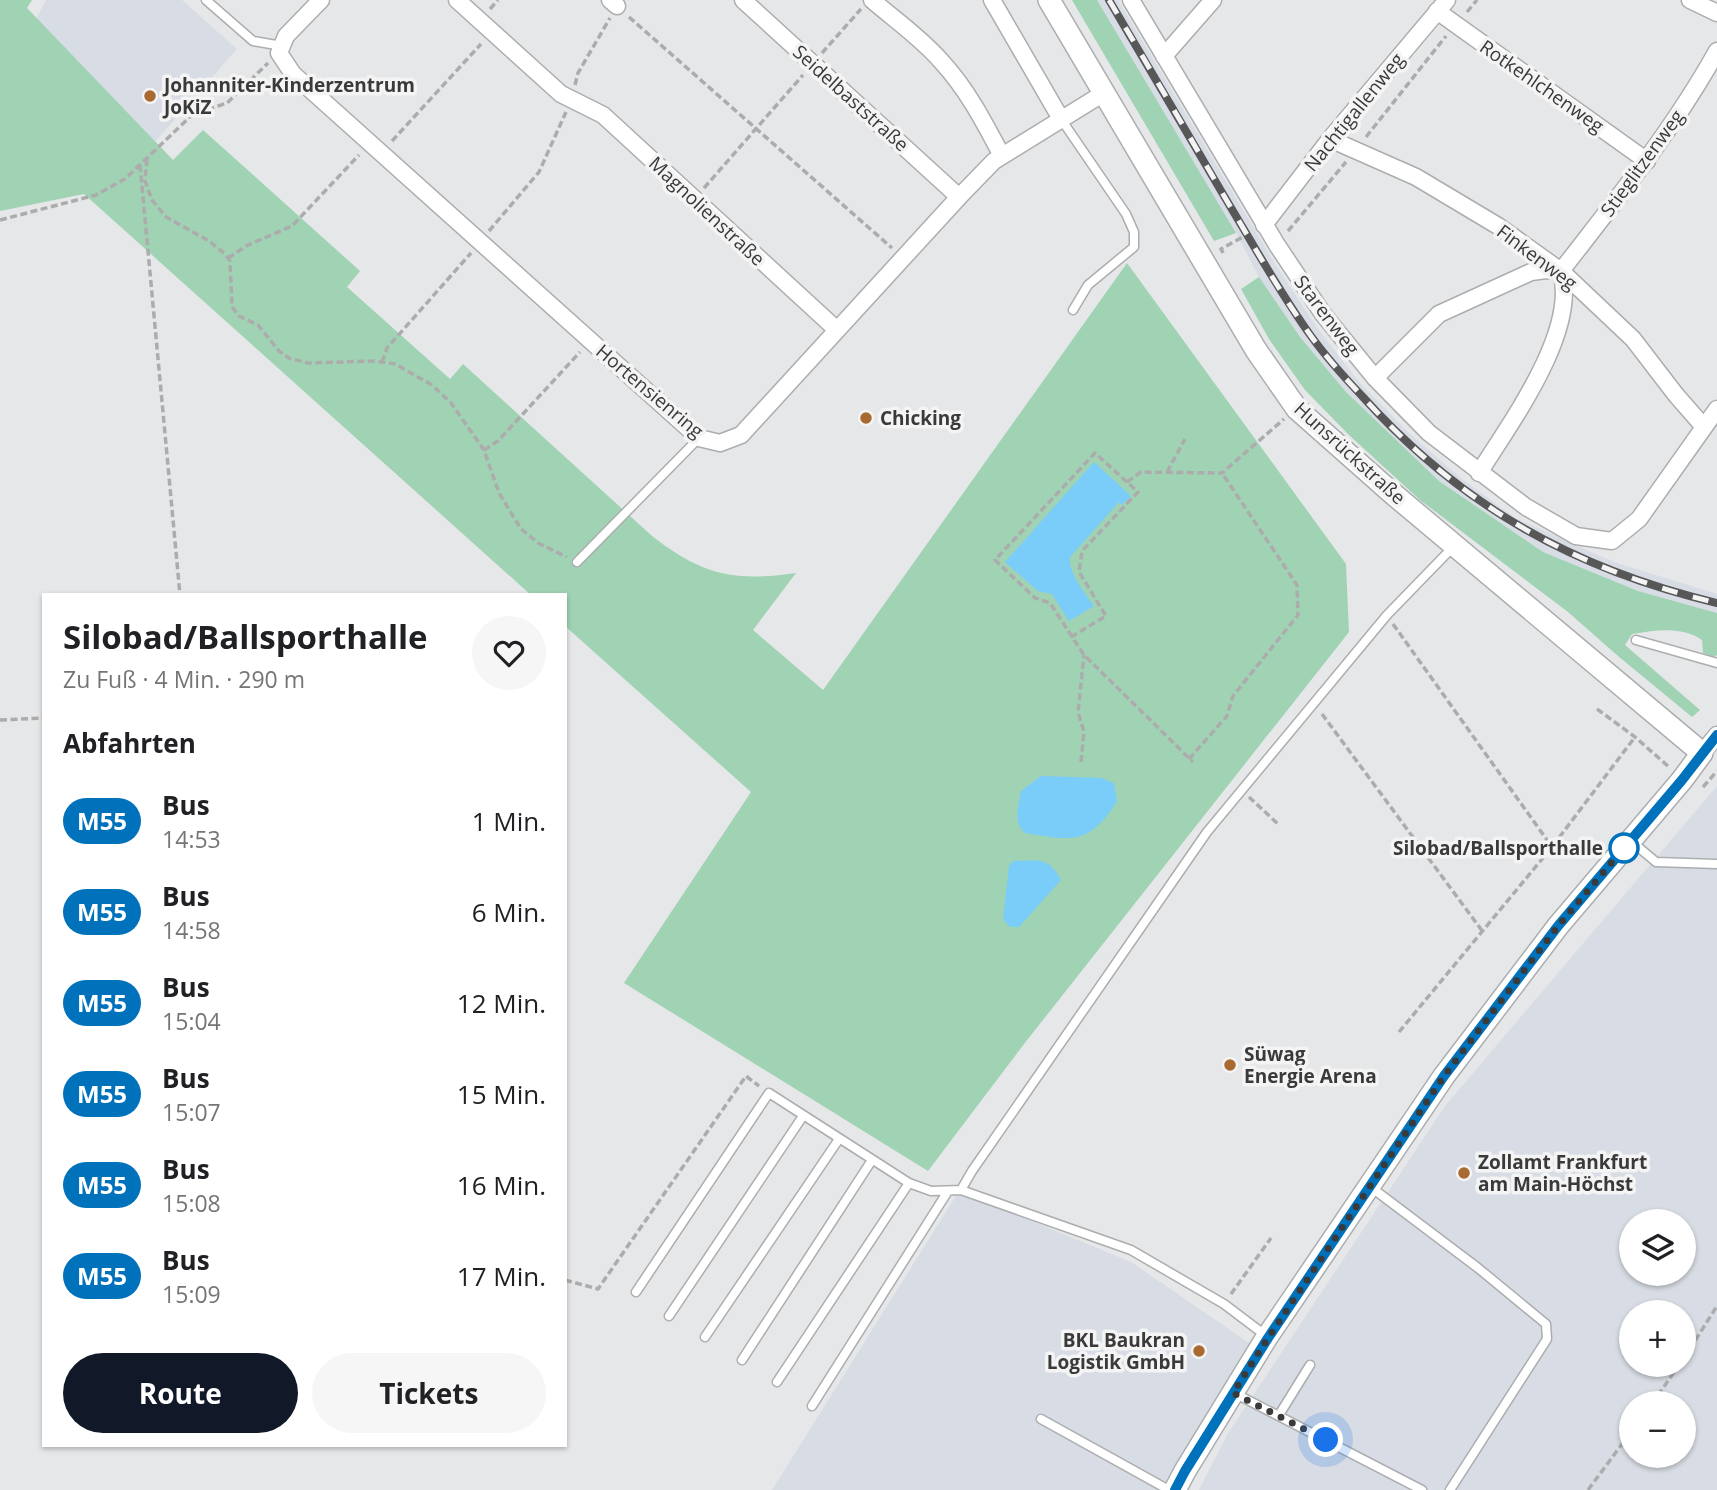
<!DOCTYPE html>
<html lang="de">
<head>
<meta charset="utf-8">
<style>
  :root { --surface:#fff; --page:#f6f6f6; --text:#202124; --muted:#757577; --accent:#111827 }
  body { margin:0; font-family:"Open Sans",sans-serif; background:var(--page); color:var(--text); height:100vh; display:flex; flex-direction:column; font-size:26px; white-space:nowrap }
  * { box-sizing:border-box; margin:0 }
  p { font-size:23px; color:var(--muted) }
  .icon { flex:none; width:38px; height:38px; fill:none; stroke:currentColor; stroke-width:2; stroke-linecap:round; stroke-linejoin:round }
  .map { position:relative; flex:1; overflow:hidden }
  .details { position:absolute; left:42px; top:593px; width:525px; height:854px; display:flex; flex-direction:column; background:var(--surface); border-radius:0px; box-shadow:0 2px 5px #0004 }
  .details>* { flex:none }
  .badge { padding:0 14px; border-radius:23px; font-size:24px; line-height:46px }
  .controls { position:absolute; left:1619px; top:1209px; display:grid; gap:14px }
  .controls a { display:grid; place-items:center; width:77px; height:77px; border-radius:50%; background:var(--surface); box-shadow:0 2px 5px #0004; font-size:35px }
  .you { position:absolute; width:35px; height:35px; margin:-18px; border:5px solid #fff; border-radius:50%; background:#1a73e8; box-shadow:0 0 0 10px #1a73e833 }
  .map>.badge { position:absolute; translate:-50% -50%; box-shadow:0 0 0 4px #fff }
  h2 { padding:0 21px; font-size:26px; line-height:63px }
  .round { display:grid; place-items:center; flex:none; width:74px; height:74px; border-radius:37px; background:var(--page) }
  .head { display:flex; align-items:center; justify-content:space-between; height:119px; padding:0 21px }
  h1 { font-size:33px; font-weight:700; line-height:52px }
  .primary-button { display:flex; gap:14px; margin-top:auto; padding:14px 21px }
  .primary-button a { flex:1; height:80px; border-radius:42px; background:var(--accent); color:#fff; font-size:28px; font-weight:700; line-height:80px; text-align:center }
  .primary-button a+a { background:var(--page); color:var(--text) }
  ul { padding:0; list-style:none }
  li { display:flex; align-items:center; gap:21px; height:91px; padding:0 21px }
  li div { flex:1 }
  li b { display:block; font-size:26px }
  li em { font-style:normal }
  li .badge { min-width:77px; font-weight:700; text-align:center }
  .map>svg:first-child { display:block }
  .built { fill:#d8dce4; fill-rule:evenodd }
  .green { fill:#a0d2b4 }
  .water { fill:#7accf9 }
  .lines { fill:none; stroke-linecap:round; stroke-linejoin:round }
  .service-casing { stroke:#acadae; stroke-width:11 }
  .minor-casing { stroke:#acadae; stroke-width:19 }
  .secondary-casing { stroke:#acadae; stroke-width:24 }
  .path { stroke:#acacad; stroke-width:3.5; stroke-dasharray:7 3.5; stroke-linecap:butt }
  .service { stroke:#fff; stroke-width:8 }
  .minor { stroke:#fff; stroke-width:16 }
  .secondary { stroke:#fff; stroke-width:21 }
  .rail-casing { stroke:#575758; stroke-width:8 }
  .rail { stroke:#f4f4f5; stroke-width:5; stroke-dasharray:16; stroke-linecap:butt }
  .line-casing { stroke:#fff; stroke-width:16 }
  .line { stroke:#0072bc; stroke-width:10 }
  .walk { stroke:#3a3a3b; stroke-width:7; stroke-dasharray:0 12.6 }
  .poi-dot { fill:#a86a30; stroke:#f4f4f5; stroke-width:2.5 }
  .stop-dot { fill:#fff; stroke:#0072bc; stroke-width:3.5 }
  .labels { text-anchor:middle; stroke-width:7; stroke-linejoin:round; paint-order:stroke }
  .poi-label { font-size:19px; font-weight:bold; fill:#3a3a3b; stroke:#f4f4f5; text-anchor:start }
  .street-label { font-size:19px; fill:#3a3a3b; stroke:#f4f4f5 }
  .stop-label { font-size:19px; font-weight:bold; fill:#3a3a3b; stroke:#f4f4f5; text-anchor:end }
</style>
</head>
<body>
<div class="map">
<svg width="1717" height="1490" viewBox="0 0 1717 1490">
  <rect width="100%" height="100%" fill="#e6e7e8"/>
  <!-- built -->
  <path class="built" d="M46 0H182L237 49 154 143 31 28Z
    M1097 0H1118L1277 267 1318 329 1359 382 1409 433 1462 479 1517 519 1614 562 1717 594V613L1638 591 1543 552 1439 481 1346 392 1300 337 1259 277 1236 233Z
    M1717 786V1490H1199L1227 1435 1445 1106ZM1631 1222H1684V1274H1631ZM1631 1312H1684V1365H1631ZM1631 1404H1684V1456H1631Z
    M959 1191 1131 1262 1252 1345 1169 1490H772Z"/>
  <!-- green -->
  <path class="green" d="M0 0H32L27 8 173 160 203 130 360 271 347 287 450 379 463 364 652 536C702 575 734 582 796 573L753 630 823 690 1127 263 1346 564 1349 632 1024 1044 928 1171 624 983 751 792 565 626V595H531L84 194 0 211Z
    M1072 0H1097L1236 233 1214 241Z
    M1259 277 1300 337 1346 392 1439 481 1543 552 1638 591 1717 613V655L1714 657 1703 653 1702 640C1682 626 1655 630 1632 634L1625 645 1700 710 1692 717 1618 656 1568 612 1420 500 1349 435 1305 390 1269 339 1241 289Z"/>
  <!-- water -->
  <path class="water" d="M1094 462 1131 496 1122 505 1119 502 1070 557C1068 573 1085 593 1094 606L1069 621 1052 594 1038 591 1005 562Z
    M1041 776 1101 778 1114 783 1117 801C1090 845 1072 841 1025 833 1012 822 1019 805 1021 791Z
    M1013 861C1039 861 1048 856 1061 880L1019 927H1010L1003 919 1009 866Z"/>
  <g class="lines">
    <defs>
      <path id="service" d="M206 0 253 41 282 46
        M1061 119 1126 214 1134 232V247L1088 285 1073 310
        M577 562 699 438
        M1636 640 1717 663
        M1631 841 1656 862 1717 864
        M1372 1188 1478 1268 1546 1324 1547 1339 1450 1490
        M961 1190 972 1171 1207 832 1387 615 1454 546
        M636 1292 769 1093 909 1183 931 1191 961 1190 1131 1250 1224 1304 1265 1335
        M669 1316 803 1116
        M705 1337 839 1139
        M742 1360 872 1160
        M777 1382 909 1183
        M1236 1394 1422 1490
        M812 1406 948 1191
        M1279 1415 1310 1365
        M1041 1419 1169 1490"/>
      <path id="minor" d="M321 0 286 36 279 53 293 74 699 438 720 443 741 435 959 197 994 161 1104 93
        M457 0 561 94 603 115 837 330
        M610 0 617 6
        M743 0 959 197
        M872 0C895 20 921 38 941 61 967 89 984 122 1002 156
        M992 0 1061 119
        M1131 0 1277 245 1323 314 1375 378 1429 433 1526 507 1576 536 1612 541 1639 519 1717 409
        M1690 0 1717 13
        M1437 11 1647 161
        M1164 56 1213 0
        M1330 139 1416 177 1498 226 1561 271 1633 339 1676 395 1704 427
        M1264 225 1330 139 1447 0
        M1375 378 1439 314 1531 272 1546 270 1561 271
        M1479 473C1510 423 1579 331 1561 271 1616 200 1673 130 1717 51
        M1702 753 1717 735"/>
      <path id="secondary" d="M1049 0 1256 350 1297 409 1392 493 1702 753 1682 780 1558 926 1444 1076 1267 1337 1185 1471 1175 1490"/>
    </defs>
    <!-- service casing -->
    <use href="#service" class="service-casing"/>
    <!-- minor casing -->
    <use href="#minor" class="minor-casing"/>
    <!-- secondary casing -->
    <use href="#secondary" class="secondary-casing"/>
    <!-- path -->
    <path class="path" d="M490 9 498 0
      M1467 12 1477 0
      M629 17 892 248
      M822 53 861 9
      M575 85 578 73 610 18
      M1366 137 1446 36
      M392 141 481 44
      M147 159 145 181 152 200 166 217 209 241 225 254 230 261 232 307 239 316 258 325 279 351 289 358 308 363 374 361 395 364 432 385 451 403 484 450 499 493 521 529 538 543 567 557
      M140 165 180 595
      M704 188 803 75
      M0 220 96 195 125 179 192 115 227 103 268 63
      M489 231 539 172 566 112
      M1288 231 1346 162
      M1223 253 1221 249 1250 233
      M228 258 248 245 292 226 359 155
      M382 362 387 348 471 253
      M484 450 498 441 580 352
      M1167 472 1185 439
      M1127 482 1141 472 1222 473 1284 419
      M1393 624 1552 847
      M1071 637 1106 616 1079 572 1082 551 1138 492 1095 453 995 560 1035 598 1050 603 1084 655 1193 762
      M1597 709 1635 737 1669 767
      M1322 714 1483 932
      M0 720 44 718
      M1189 759 1227 716 1233 696 1298 615 1297 585 1222 473
      M1081 762 1084 732 1078 712 1084 655
      M1703 787 1717 771
      M1249 797 1278 824
      M1399 1032 1552 847 1635 737
      M565 1280 598 1289 746 1076 759 1086
      M1231 1294 1271 1238
      M1684 1358 1717 1306
      M1652 1404 1679 1365
      M1588 1490 1631 1432"/>
    <!-- service -->
    <use href="#service" class="service"/>
    <!-- minor -->
    <use href="#minor" class="minor"/>
    <!-- secondary -->
    <use href="#secondary" class="secondary"/>
    <defs>
      <path id="rail" d="M1109 0C1149 67 1188 134 1227 201 1254 246 1280 293 1311 336 1326 357 1344 377 1362 396 1461 506 1574 569 1717 603"/>
    </defs>
    <!-- rail casing -->
    <use href="#rail" class="rail-casing"/>
    <!-- rail -->
    <use href="#rail" class="rail"/>
  </g>
  <g class="lines">
    <defs>
      <path id="line" d="M1175 1490 1185 1471 1268 1338 1444 1076 1558 926 1682 780 1717 735"/>
    </defs>
    <!-- line casing -->
    <use href="#line" class="line-casing"/>
    <!-- line -->
    <use href="#line" class="line"/>
    <!-- walk -->
    <path class="walk" d="M1326 1440 1233 1393 1268 1338 1444 1076 1558 926 1624 848"/>
  </g>
  <!-- markers -->
  <g class="poi-dot">
    <circle cx="150" cy="96" r="7"/>
    <circle cx="866" cy="418" r="7"/>
    <circle cx="1230" cy="1065" r="7"/>
    <circle cx="1464" cy="1173" r="7"/>
    <circle cx="1199" cy="1351" r="7"/>
  </g>
  <circle class="stop-dot" cx="1624" cy="848" r="14"/>
  <g class="labels">
    <!-- poi labels -->
    <g class="poi-label">
      <text x="164" y="92">Johanniter-Kinderzentrum<tspan x="164" dy="22">JoKiZ</tspan></text>
      <text x="880" y="425">Chicking</text>
      <text x="1244" y="1061">Süwag<tspan x="1244" dy="22">Energie Arena</tspan></text>
      <text x="1478" y="1169">Zollamt Frankfurt<tspan x="1478" dy="22">am Main-Höchst</tspan></text>
      <text x="1185" y="1347" text-anchor="end">BKL Baukran<tspan x="1185" dy="22">Logistik GmbH</tspan></text>
    </g>
    <!-- street labels -->
    <g class="street-label">
      <text transform="translate(1542 86) rotate(35)" y="7">Rotkehlchenweg</text>
      <text transform="translate(851 98) rotate(42)" y="7">Seidelbaststraße</text>
      <text transform="translate(1354 112) rotate(-51)" y="7">Nachtigallenweg</text>
      <text transform="translate(1642 163) rotate(-54)" y="7">Stieglitzenweg</text>
      <text transform="translate(707 211) rotate(43)" y="7">Magnolienstraße</text>
      <text transform="translate(1537 257) rotate(37)" y="7">Finkenweg</text>
      <text transform="translate(1327 315) rotate(53)" y="7">Starenweg</text>
      <text transform="translate(650 391) rotate(40)" y="7">Hortensienring</text>
      <text transform="translate(1350 453) rotate(42)" y="7">Hunsrückstraße</text>
    </g>
    <!-- stop labels -->
    <g class="stop-label">
      <text x="1603" y="855">Silobad/Ballsporthalle</text>
    </g>
  </g>
</svg>
<div class="controls">
<a><svg class="icon" aria-label="layers" viewBox="0 0 24 24"><path d="M12 4l9 5-9 5-9-5zM3 14l9 5 9-5"/></svg></a>
<a>+</a>
<a>−</a>
</div>
<div class="you" style="left:1326px;top:1440px"></div>
<section class="details">
<div class="head"><div><h1>Silobad/Ballsporthalle</h1><p>Zu Fuß · 4 Min. · 290 m</p></div><a class="round"><svg class="icon" aria-label="heart" viewBox="0 0 24 24"><path d="M12 20l-8-8c-3-5 5-10 8-4 3-6 11-1 8 4z"/></svg></a></div>
<h2>Abfahrten</h2>
<ul>
<li><span class="badge" style="background:#0072bc;color:#fff">M55</span><div><b>Bus</b><p>14:53</p></div><em>1 Min.</em></li>
<li><span class="badge" style="background:#0072bc;color:#fff">M55</span><div><b>Bus</b><p>14:58</p></div><em>6 Min.</em></li>
<li><span class="badge" style="background:#0072bc;color:#fff">M55</span><div><b>Bus</b><p>15:04</p></div><em>12 Min.</em></li>
<li><span class="badge" style="background:#0072bc;color:#fff">M55</span><div><b>Bus</b><p>15:07</p></div><em>15 Min.</em></li>
<li><span class="badge" style="background:#0072bc;color:#fff">M55</span><div><b>Bus</b><p>15:08</p></div><em>16 Min.</em></li>
<li><span class="badge" style="background:#0072bc;color:#fff">M55</span><div><b>Bus</b><p>15:09</p></div><em>17 Min.</em></li>
</ul>
<div class="primary-button"><a>Route</a><a>Tickets</a></div>
</section>
</div>
</body>
</html>
